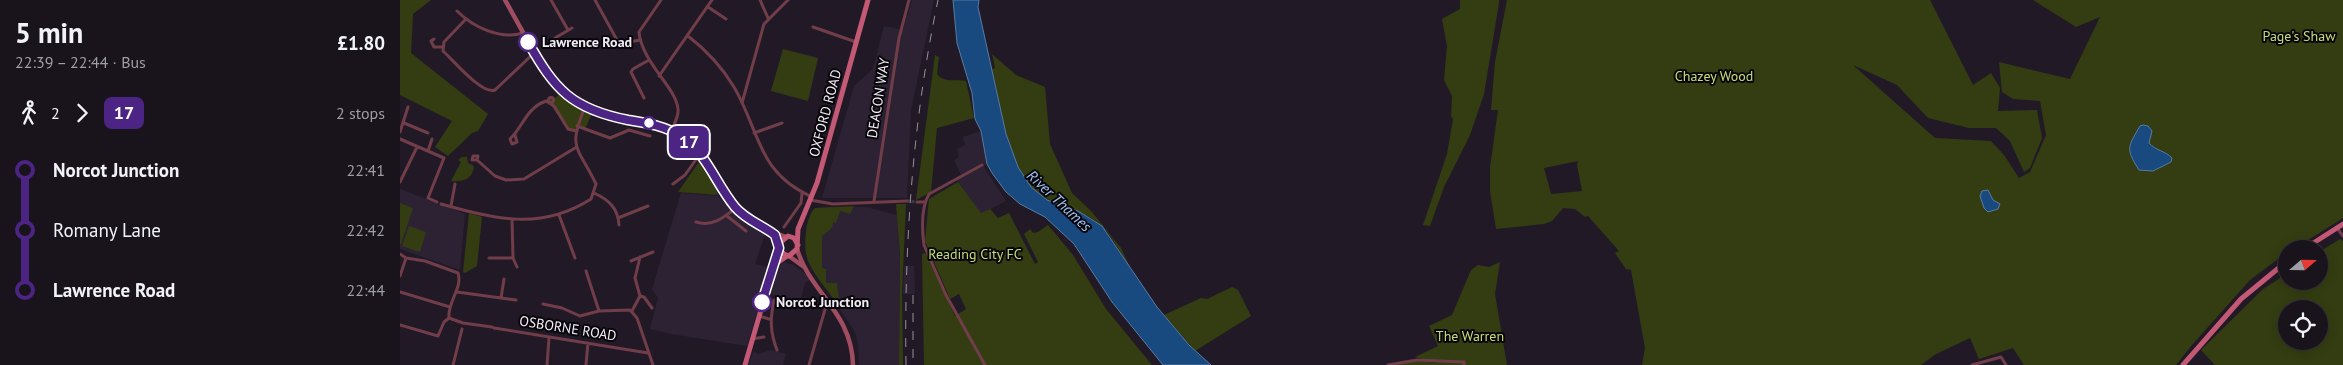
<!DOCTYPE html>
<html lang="en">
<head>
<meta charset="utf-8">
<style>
  :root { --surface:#19141c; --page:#221d25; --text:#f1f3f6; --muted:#9f9ea3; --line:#37333b }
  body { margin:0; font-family:"PT Sans",sans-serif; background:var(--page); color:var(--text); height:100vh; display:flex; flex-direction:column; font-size:19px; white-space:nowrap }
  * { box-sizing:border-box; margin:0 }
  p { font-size:16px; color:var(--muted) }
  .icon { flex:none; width:28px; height:28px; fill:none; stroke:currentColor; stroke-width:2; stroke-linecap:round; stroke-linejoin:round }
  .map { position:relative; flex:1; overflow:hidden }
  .drawer { display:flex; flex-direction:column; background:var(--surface); width:400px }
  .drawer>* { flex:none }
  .badge { padding:0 10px; border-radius:8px; font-size:18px; line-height:32px }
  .needle { width:32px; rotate:70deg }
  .tools { position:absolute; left:1878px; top:240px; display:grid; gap:10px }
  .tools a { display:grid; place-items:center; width:50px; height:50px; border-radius:50%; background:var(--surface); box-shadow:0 2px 12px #0003,0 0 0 1px var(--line); font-size:25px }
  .map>.badge { position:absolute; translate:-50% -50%; box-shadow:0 0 0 2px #fff }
  .legs { display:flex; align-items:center; gap:8px; height:55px; padding:0 15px; font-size:16px }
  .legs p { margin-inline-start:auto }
  .overview { display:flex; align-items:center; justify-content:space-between; height:85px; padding:0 15px }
  h1 { font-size:28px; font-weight:600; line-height:38px }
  ul { padding:0 15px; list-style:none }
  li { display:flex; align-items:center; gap:18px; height:60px; font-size:19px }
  li i { display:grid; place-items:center; width:8px; height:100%; margin:0 6px; background:currentColor }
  li i::after { content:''; width:12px; height:12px; margin:-6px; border:4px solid; border-radius:50%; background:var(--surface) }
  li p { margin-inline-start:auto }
  li:first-child i { background:linear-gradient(#0000 50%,currentColor 0) }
  li:last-child i { background:linear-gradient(currentColor 50%,#0000 0) }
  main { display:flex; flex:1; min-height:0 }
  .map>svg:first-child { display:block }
  .built { fill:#2c2233 }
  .green { fill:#343d11; fill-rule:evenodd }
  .water { fill:#18497f; stroke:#597aa2 }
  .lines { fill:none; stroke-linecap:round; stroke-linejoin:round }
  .street-tunnel { stroke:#403a45; stroke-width:3; stroke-dasharray:3 1.5; stroke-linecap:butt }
  .street { stroke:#713d49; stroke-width:3 }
  .secondary { stroke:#a04d62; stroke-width:4.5 }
  .primary { stroke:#c45975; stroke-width:5 }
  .rail { stroke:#97919b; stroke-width:1; stroke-dasharray:9 9; stroke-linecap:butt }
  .line-1-casing { stroke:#fff; stroke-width:11 }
  .line-1 { stroke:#4c2483; stroke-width:8 }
  .stop-1-dot { fill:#fff; stroke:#4c2483; stroke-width:2.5 }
  .labels { text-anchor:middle; stroke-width:4; stroke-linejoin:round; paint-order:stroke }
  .park-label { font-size:14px; fill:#c6dd74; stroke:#09060b }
  .stop-label { font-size:14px; font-weight:bold; fill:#f1ecf5; stroke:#09060b; text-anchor:start }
  .street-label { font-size:14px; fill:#f1ecf5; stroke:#09060b }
  .water-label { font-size:15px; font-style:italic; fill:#9ac2f2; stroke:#09060b }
</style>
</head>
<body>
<main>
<section class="drawer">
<div class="overview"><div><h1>5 min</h1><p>22:39 – 22:44 · Bus</p></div><b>£1.80</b></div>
<div class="legs"><svg class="icon" aria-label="walk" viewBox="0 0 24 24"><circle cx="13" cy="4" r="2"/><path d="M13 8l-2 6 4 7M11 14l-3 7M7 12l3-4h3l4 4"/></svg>2<svg class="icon" aria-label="forward" viewBox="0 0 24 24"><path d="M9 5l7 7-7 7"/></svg><b class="badge" style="background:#4c2483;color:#fff">17</b><p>2 stops</p></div>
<ul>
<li><i style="color:#4c2483"></i><b>Norcot Junction</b><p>22:41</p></li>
<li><i style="color:#4c2483"></i><span>Romany Lane</span><p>22:42</p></li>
<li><i style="color:#4c2483"></i><b>Lawrence Road</b><p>22:44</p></li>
</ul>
</section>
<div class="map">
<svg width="1943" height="365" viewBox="0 0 1943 365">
  <rect width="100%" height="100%" fill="#211a26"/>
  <!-- built -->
  <path class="built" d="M512 0H534L511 110 507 198H422L454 86 473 69 484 26 503 30Z
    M581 131 587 162 584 167 606 201 581 214 558 182 557 177 561 175 554 160 559 157 557 149 565 145 563 137Z
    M0 189 65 214 60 270 0 249Z
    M281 193 318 196 329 208 332 206 337 213 365 234 355 264 370 268 347 346 271 334 250 329 258 298 252 289Z
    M431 207H466L497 215 500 254 499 365H459L458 344 455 332 409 263 406 227 412 211 415 208Z
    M384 262 393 265 405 273 410 280 405 283 400 302 370 294 374 271Z
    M504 266H514L515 294H503Z
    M371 350 386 354 383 365H348L353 352 359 354Z"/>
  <!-- green -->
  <path class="green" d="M0 0H31L13 14 11 53 88 114 78 131 72 133 48 156 35 147 52 121 0 95Z
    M1060 0H1099V3L1084 94 1070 135 1044 187 1030 226 1023 225 1047 154 1053 119 1051 116 1052 96 1044 80 1047 46 1042 19 1060 9Z
    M1107 0H1530L1573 85 1591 73 1600 88 1598 111 1637 110 1642 138 1630 168 1624 172 1610 141 1596 128H1569L1528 118 1497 85 1453 65 1535 138 1591 141 1604 155 1619 178 1630 172 1646 135 1640 101 1613 99 1602 92 1599 62 1670 79 1700 17 1676 27 1633 0H1943V218L1894 249H1886V253L1850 280 1792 345 1776 365H1624L1613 348 1579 359 1570 338 1536 354 1521 365H1242L1245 348 1231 270 1226 269 1215 253 1219 251 1188 216 1185 217 1175 209 1163 208 1152 221 1144 224 1096 229 1090 191V168L1098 110H1091L1095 62ZM1178 161 1177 165 1182 191 1151 194 1144 168Z
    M383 49 418 58 408 101 371 91Z
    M592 54 616 75 645 87 650 144 672 193 692 212 721 248 730 267C721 255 713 237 702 226 682 208 651 207 632 188 607 164 600 102 592 69L595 68Z
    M535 55 539 57 537 74C543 83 557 79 566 81L574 118 537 128 531 192 516 200Z
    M162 92 193 111 185 129 177 126 176 131 168 129 148 101 150 97 154 99Z
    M62 157H67L68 163 74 166C73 179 63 182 51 181L61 162 58 160Z
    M301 159 310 174 318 195 278 192Z
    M558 182 581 213 590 209 598 218 609 213 635 264 638 262 624 234 630 229 633 233 638 232 648 225 673 255 706 309 752 365H524L522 254 526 253 555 316 566 309 559 294 550 299 525 241 529 199Z
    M0 203 13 208 1 244H0Z
    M496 204H506L502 294 503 365H499L500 254Z
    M454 206 450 214 440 211 436 223 433 222 432 228 422 236V268L426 269V283H437L440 307C430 293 415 277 408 261 403 250 405 217 415 208Z
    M69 213 82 217 77 266 65 273 63 272Z
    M9 226 26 232 20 252 2 246Z
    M1940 239 1943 241V365H1815L1801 350 1862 290 1886 274V281H1919V252ZM1886 309H1919V341H1886Z
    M1100 262 1095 294 1107 365H995L1014 361 1038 363 1015 357 1038 346 1029 326 1052 315 1071 270 1078 265 1089 267Z
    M832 287 838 290 851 316 795 351 764 315 801 298 807 299Z"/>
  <!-- water -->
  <path class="water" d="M553 0H579L578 7 606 134 618 167 631 187 647 200 678 211 702 226 757 307 789 345 811 365H763L712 302 674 244 645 217 620 204 606 192 592 173 587 164 581 131 575 119 572 93 557 43Z
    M1743 125 1748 126 1752 131 1749 143C1756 151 1766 151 1772 158L1771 162 1753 171 1739 170C1725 148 1728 147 1740 126Z
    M1588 190 1593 200 1600 204 1598 209 1588 212 1584 208 1580 196 1582 191Z"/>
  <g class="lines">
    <!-- street-tunnel -->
    <path class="street-tunnel" d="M507 201 517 202"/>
    <!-- street -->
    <path class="street" d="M151 0 168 30
      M195 0 217 40 229 42 240 40
      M261 0 239 32C242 63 276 87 278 109 279 117 274 124 271 131
      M360 0 368 18
      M308 7 326 19
      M57 11C73 27 100 40 123 33
      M65 20 44 42 43 51C53 60 82 95 95 90L134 53
      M413 27 456 42
      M288 36C306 50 322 67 334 87 360 131 357 173 412 197
      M155 38 172 28
      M34 39 31 41 34 47H42
      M259 76 312 0
      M148.5 100a2.5 2.5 0 1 1 5 0a2.5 2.5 0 1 1-5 0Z
      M244 98 231 72 233 69 249 60
      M342 103 364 24 388 0
      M4 123 28 133
      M177 126 210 138 229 130 250 136
      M0 132 8 107
      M354 133 382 123
      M115 135 117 142 112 144 110 139C123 127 126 108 146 101L154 106 168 129 176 131
      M0 139 44 158 28 198 37 202
      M28 151 32 139
      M77 160 78 156H73L72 160H77L95 176 106 180 124 179 175 148
      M582 165 529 194C521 208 522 230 524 245L546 295 585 365
      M0 182 17 147
      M273 184 285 175 300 154
      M194 193C209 200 218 208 219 225
      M410 200 433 204 507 201
      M474 201 499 38 509 0
      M517 202H525
      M41 204C95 219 141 231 191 199L196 184C178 146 167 150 185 107
      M51 206 55 184
      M159 215 175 258
      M327 216 346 231
      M218 218 248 206
      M112 219 113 258 117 267
      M296 222C312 227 323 218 336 208
      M384 227 401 203 402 193
      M1937 228 1943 236
      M0 254 6 258 0 276
      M89 258H113
      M231 261 253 252
      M186 271 199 311
      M0 292 50 307
      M57 292 116 300
      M240 296 244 297 252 308
      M101 298 104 279
      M374 300C370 319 370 332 377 350
      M143 304 162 308 180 316 199 311 230 310 237 318 253 365
      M232 311 240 296 235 278 240 257
      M359 316 369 319
      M49 318 63 323 92 327
      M0 325 38 336 44 322 49 318C47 302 63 288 58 273L25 261 6 258
      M94 328 248 353
      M352 339 364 337
      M53 365 62 329
      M147 365 149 338
      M186 365 188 343
      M409 365 426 306 429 302
      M988 365 1017 360 1064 362V365
      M1572 365 1601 357 1606 365"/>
    <!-- secondary -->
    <path class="secondary" d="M105 0 144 70 162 92 193 111 255 125 281 136 302 155 336 208 359 227 386 237
      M397 249C410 293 452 312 453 365
      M389 256 404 267"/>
    <!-- primary -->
    <path class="primary" d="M398 245 394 238 388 236 382 241 379 248 384 254 389 256 397 249 398 229 417 183 468 0
      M1904 249 1943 224
      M373 266 387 256
      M345 365 379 248
      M1783 365 1841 299 1886 262"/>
    <!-- rail -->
    <path class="rail" d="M513 295V365
      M506 365C504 243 513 119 538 0"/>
  </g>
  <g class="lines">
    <defs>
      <path id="line-1" d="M128 42C155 90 172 109 228 120 247 123 266 126 282 137 307 154 316 184 335 207 346 220 362 225 375 235L379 248 362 302"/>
    </defs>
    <!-- line-1 casing -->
    <use href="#line-1" class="line-1-casing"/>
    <!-- line-1 -->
    <use href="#line-1" class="line-1"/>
  </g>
  <!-- markers -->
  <g class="stop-1-dot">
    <circle cx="128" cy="42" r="9"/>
    <circle cx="249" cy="123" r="6"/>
    <circle cx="362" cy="302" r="9"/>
  </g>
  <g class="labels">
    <!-- park labels -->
    <g class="park-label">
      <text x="1899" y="41">Page's Shaw</text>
      <text x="1314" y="81">Chazey Wood</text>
      <text x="575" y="259">Reading City FC</text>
      <text x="1070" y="341">The Warren</text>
    </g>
    <!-- stop labels -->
    <g class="stop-label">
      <text x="142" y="47">Lawrence Road</text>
      <text x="376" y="307">Norcot Junction</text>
    </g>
    <!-- street labels -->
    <g class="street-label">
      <text transform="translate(478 98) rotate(-81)" y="5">DEACON WAY</text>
      <text transform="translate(425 113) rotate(-75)" y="5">OXFORD ROAD</text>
      <text transform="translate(168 328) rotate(9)" y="5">OSBORNE ROAD</text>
    </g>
    <!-- water labels -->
    <g class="water-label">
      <text transform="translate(659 201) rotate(43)" y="5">River Thames</text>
    </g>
  </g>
</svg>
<div class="tools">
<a><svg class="needle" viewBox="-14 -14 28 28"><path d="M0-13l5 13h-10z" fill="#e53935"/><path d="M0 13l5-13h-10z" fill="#9f9ea3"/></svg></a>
<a><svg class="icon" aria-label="locate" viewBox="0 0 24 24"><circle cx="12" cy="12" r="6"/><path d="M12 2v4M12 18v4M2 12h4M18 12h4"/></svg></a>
</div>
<b class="badge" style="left:289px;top:142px;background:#4c2483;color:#fff">17</b>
</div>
</main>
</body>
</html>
